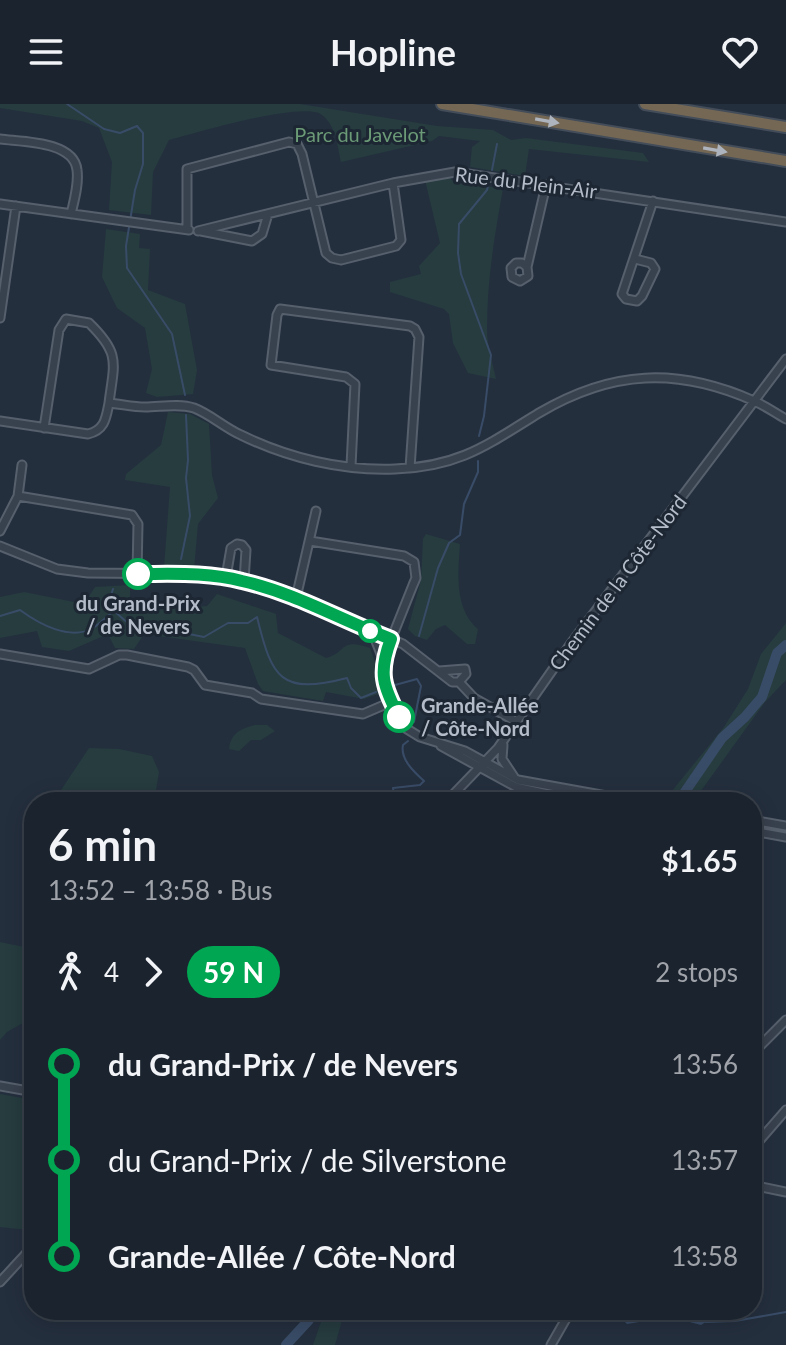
<!DOCTYPE html>
<html lang="en">
<head>
<meta charset="utf-8">
<style>
  :root { --surface:#1b232e; --page:#242b36; --text:#f1f3f6; --muted:#a0a4aa; --line:#39404a }
  body { margin:0; font-family:Lato,sans-serif; background:var(--page); color:var(--text); height:100vh; display:flex; flex-direction:column; font-size:30px; white-space:nowrap }
  * { box-sizing:border-box; margin:0 }
  p { font-size:26px; color:var(--muted) }
  .icon { flex:none; width:44px; height:44px; fill:none; stroke:currentColor; stroke-width:2; stroke-linecap:round; stroke-linejoin:round }
  .map { position:relative; flex:1; overflow:hidden }
  .panel { position:absolute; left:24px; top:688px; width:738px; height:528px; display:flex; flex-direction:column; background:var(--surface); border-radius:32px; box-shadow:0 4px 20px #0003,0 0 0 2px var(--line) }
  .panel>* { flex:none }
  .badge { padding:0 16px; border-radius:26px; font-size:28px; line-height:52px }
  .map>.badge { position:absolute; translate:-50% -50%; box-shadow:0 0 0 4px #fff }
  .legs { display:flex; align-items:center; gap:12px; height:88px; padding:0 24px; font-size:26px }
  .legs p { margin-inline-start:auto }
  .overview { display:flex; align-items:center; justify-content:space-between; height:136px; padding:0 24px }
  h1 { font-size:44px; font-weight:700; line-height:60px }
  ul { padding:0 24px; list-style:none }
  li { display:flex; align-items:center; gap:28px; height:96px; font-size:30px }
  li i { display:grid; place-items:center; width:12px; height:100%; margin:0 10px; background:currentColor }
  li i::after { content:''; width:20px; height:20px; margin:-10px; border:6px solid; border-radius:50%; background:var(--surface) }
  li p { margin-inline-start:auto }
  li:first-child i { background:linear-gradient(#0000 50%,currentColor 0) }
  li:last-child i { background:linear-gradient(currentColor 50%,#0000 0) }
  header { display:flex; justify-content:space-between; align-items:center; height:104px; padding:0 24px; background:var(--surface); font-size:36px; font-weight:700 }
  .map>svg:first-child { display:block }
  .green { fill:#263c3f }
  .water { fill:#394c67 }
  .lines { fill:none; stroke-linecap:round; stroke-linejoin:round }
  .stream { stroke:#394c67; stroke-width:2 }
  .river { stroke:#394c67; stroke-width:10 }
  .minor-casing { stroke:#565f6c; stroke-width:11 }
  .highway-casing { stroke:#434c59; stroke-width:14 }
  .minor { stroke:#38414e; stroke-width:7 }
  .highway { stroke:#746855; stroke-width:10 }
  .oneway { fill:#aeb4bd }
  .line-1-casing { stroke:#fff; stroke-width:18 }
  .line-1 { stroke:#00a651; stroke-width:12 }
  .stop-1-dot { fill:#fff; stroke:#00a651; stroke-width:4 }
  .labels { text-anchor:middle; stroke-width:6; stroke-linejoin:round; paint-order:stroke }
  .park-label { font-size:20px; fill:#6b9a76; stroke:#1d2633 }
  .street-label { font-size:20px; fill:#b4bcc9; stroke:#1d2633 }
  .stop-label { font-size:20px; font-weight:bold; fill:#b4bcc9; stroke:#1d2633 }
</style>
</head>
<body>
<header><svg class="icon" aria-label="menu" viewBox="0 0 24 24"><path d="M4 6h16M4 12h16M4 18h16"/></svg>Hopline<svg class="icon" aria-label="heart" viewBox="0 0 24 24"><path d="M12 20l-8-8c-3-5 5-10 8-4 3-6 11-1 8 4z"/></svg></header>
<div class="map">
<svg width="786" height="1241" viewBox="0 0 786 1241">
  <rect width="100%" height="100%" fill="#242f3e"/>
  <!-- green -->
  <path class="green" d="M0 0H300L437 22 493 26 511 36 526 34 643 49 649 58 529 45 525 72 470 63 472 43 480 37 439 32 432 37 341 58C337 41 336 19 319 9 292 0 200 28 169 36L153 68 151 111 109 106 112 58 99 24 82 17 0 4Z
    M448 72 455 79 476 80 503 85C494 134 487 177 487 226 487 242 493 260 496 275L468 269 453 239 449 210 444 205 390 188V178L421 170 419 162 440 139 425 76Z
    M106 125 140 130 139 144 150 145 148 186 185 200 197 266 193 290 157 293 146 289 152 265 145 224 117 204 102 173Z
    M168 308 190 310 209 320 212 371 218 394 198 420 194 465 164 464 170 383 125 376 126 370 161 341Z
    M426 430 460 440C458 468 454 505 478 525L475 540H467L445 521 436 525 427 536 415 532 408 525 421 476 423 435Z
    M130 481V508L207 502 217 490 276 510 278 529 326 554C347 549 339 533 370 544L376 561 378 590 364 595 326 588 323 597 263 587 258 580 245 544 144 530 134 545 115 544 108 530 69 547 42 543 37 527 0 534V493L24 488 84 500 95 483Z
    M786 519V576L765 598 693 698 667 693 724 623 748 585 761 550Z
    M255 621H267L275 627 261 636H251L239 647 229 645C231 629 240 625 255 621Z
    M89 644 119 645 152 652 159 668 154 698H53Z
    M0 838 34 845V923L30 915 7 928 0 936Z
    M0 990 34 996V1120L28 1126 0 1123Z
    M325 1206H345L335 1241H313Z"/>
  <!-- water -->
  <path class="water" d="M621 1206H705L709 1211 706 1218 701 1221 670 1213 627 1220 620 1213Z"/>
  <g class="lines">
    <!-- stream -->
    <path class="stream" d="M67 0 104 25 120 29 137 22 143 29V60L135 86 126 142 127 164 172 230 185 291
      M492 66 497 40
      M479 332 484 312 491 251 461 170 458 149 459 120 487 86 489 77
      M181 455 190 412 186 374 188 356 186 311
      M112 508 107 504 113 485
      M0 512 20 506C39 520 70 537 93 524 101 519 107 512 114 507L129 520 171 522 184 529 204 533 228 519H248L257 513C272 575 281 591 347 574L351 584 361 594 376 588
      M419 532 438 464 449 439 460 431 464 400 478 368V357
      M395 581 417 575 421 582 414 618
      M395 698 393 684 420 681 424 677C414 668 400 655 403 641L408 637
      M706 1218 735 1217 786 1208"/>
    <!-- river -->
    <path class="river" d="M678 698 722 634 745 613 762 593 777 549 786 541
      M286 1241 309 1216 313 1206"/>
    <defs>
      <path id="minor" d="M0 35C22 38 74 37 77 66 79 80 74 97 71 110
        M0 100 189 126
        M187 125V65L289 38 297 40 302 50 326 149 332 154 341 156 396 142 401 136 393 79
        M198 127 393 79 455 68 786 118
        M201 127 252 137 262 130 268 110
        M635 155 651 159 655 165 642 192 637 197 626 195 622 190 653 97
        M527 163 522 159H516L511 164 512 173 520 177 528 172 527 163 546 81
        M0 214 16 102
        M0 317 88 330C105 326 106 314 109 299 121 300 133 303 145 303 160 303 179 299 194 304 210 310 225 324 241 331 288 354 342 367 395 365 459 363 487 341 539 309 612 266 677 263 754 297 766 302 775 309 786 315
        M44 324 59 226 66 215 89 219C121 250 114 259 109 299
        M351 362 355 280 346 273 271 261 277 211 280 205 410 222 415 225 419 233 410 364
        M18 392 132 411 138 420 137 470
        M0 427 18 392 22 361
        M310 437 404 452 414 458 416 474 413 481 385 551 382 567 389 592 407 625 420 633 465 647 518 676 640 698
        M0 442 57 465 88 469 194 470 244 477 296 494 403 540 452 578H459L474 594 517 618
        M226 473 231 444 237 440 242 441 246 446 244 477
        M296 494 316 407
        M373 530 383 555
        M0 550 89 565 119 551H127L188 563 194 566 205 581 252 589 261 595 363 610 391 598
        M439 567 465 565 466 570 459 578
        M503 641 502 655 514 673
        M441 642 516 683 584 698
        M446 698 498 644 572 538 786 255
        M752 716 786 722
        M752 727 786 733
        M752 950 786 916
        M0 982 34 988
        M752 1045 786 1006
        M752 1081 786 1088
        M0 1178 34 1141
        M551 1241 571 1206"/>
      <path id="highway" d="M442 0 786 57
        M645 0 786 23"/>
    </defs>
    <!-- minor casing -->
    <use href="#minor" class="minor-casing"/>
    <!-- highway casing -->
    <use href="#highway" class="highway-casing"/>
    <!-- minor -->
    <use href="#minor" class="minor"/>
    <!-- highway -->
    <use href="#highway" class="highway"/>
  </g>
  <!-- one-way arrows -->
  <defs><path id="oneway-solid" d="M-6-.8H1V-3.2L6.5 0L1 3.2V.8H-6Z" transform="scale(2)"/></defs>
  <g class="oneway">
    <use href="#oneway-solid" transform="translate(547 17) rotate(10)"/>
    <use href="#oneway-solid" transform="translate(715 46) rotate(10)"/>
  </g>
  <g class="lines">
    <defs>
      <path id="line-1" d="M138 470C173 470 208 468 242 477 295 489 341 516 391 535 378 569 383 582 399 613"/>
    </defs>
    <!-- line-1 casing -->
    <use href="#line-1" class="line-1-casing"/>
    <!-- line-1 -->
    <use href="#line-1" class="line-1"/>
  </g>
  <!-- markers -->
  <g class="stop-1-dot">
    <circle cx="138" cy="470" r="14"/>
    <circle cx="370" cy="527" r="10"/>
    <circle cx="399" cy="613" r="14"/>
  </g>
  <g class="labels">
    <!-- park labels -->
    <g class="park-label">
      <text x="360" y="38">Parc du Javelot</text>
    </g>
    <!-- street labels -->
    <g class="street-label">
      <text transform="translate(526 79) rotate(7)" y="7">Rue du Plein-Air</text>
      <text transform="translate(618 479) rotate(-53)" y="7">Chemin de la Côte-Nord</text>
    </g>
    <!-- stop labels -->
    <g class="stop-label">
      <text x="138" y="507">du Grand-Prix<tspan x="138" dy="23">/ de Nevers</tspan></text>
      <text x="421" y="609" text-anchor="start">Grande-Allée<tspan x="421" dy="23">/ Côte-Nord</tspan></text>
    </g>
  </g>
</svg>
<section class="panel">
<div class="overview"><div><h1>6 min</h1><p>13:52 – 13:58 · Bus</p></div><b>$1.65</b></div>
<div class="legs"><svg class="icon" aria-label="walk" viewBox="0 0 24 24"><circle cx="13" cy="4" r="2"/><path d="M13 8l-2 6 4 7M11 14l-3 7M7 12l3-4h3l4 4"/></svg>4<svg class="icon" aria-label="forward" viewBox="0 0 24 24"><path d="M9 5l7 7-7 7"/></svg><b class="badge" style="background:#00a651;color:#fff">59 N</b><p>2 stops</p></div>
<ul>
<li><i style="color:#00a651"></i><b>du Grand-Prix / de Nevers</b><p>13:56</p></li>
<li><i style="color:#00a651"></i><span>du Grand-Prix / de Silverstone</span><p>13:57</p></li>
<li><i style="color:#00a651"></i><b>Grande-Allée / Côte-Nord</b><p>13:58</p></li>
</ul>
</section>
</div>
</body>
</html>
